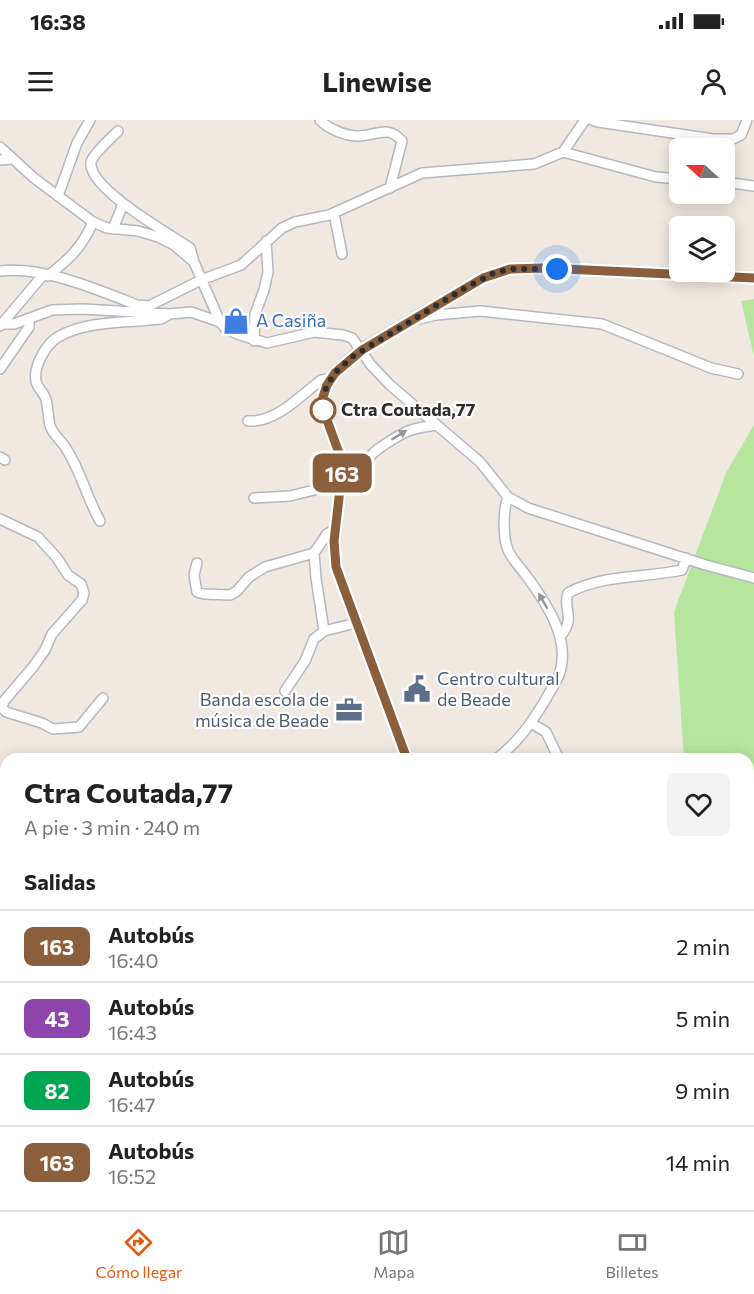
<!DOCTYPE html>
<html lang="es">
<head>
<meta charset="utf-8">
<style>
  :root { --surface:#fff; --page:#f2f2f2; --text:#222; --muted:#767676; --line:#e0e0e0; --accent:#ea580c }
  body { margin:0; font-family:Commissioner,sans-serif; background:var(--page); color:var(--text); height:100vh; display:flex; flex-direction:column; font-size:22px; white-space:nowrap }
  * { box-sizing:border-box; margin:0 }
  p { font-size:20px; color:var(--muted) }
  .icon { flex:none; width:33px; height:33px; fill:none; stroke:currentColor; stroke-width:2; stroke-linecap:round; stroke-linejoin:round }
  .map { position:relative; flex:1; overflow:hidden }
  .sheet { position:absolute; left:0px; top:633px; width:754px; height:458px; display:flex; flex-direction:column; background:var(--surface); border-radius:18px 18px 0 0; box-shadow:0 3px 15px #0003 }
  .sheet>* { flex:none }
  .badge { padding:0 12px; border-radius:9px; font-size:21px; line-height:39px }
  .needle { width:39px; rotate:291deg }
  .buttons { position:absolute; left:669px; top:18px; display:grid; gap:12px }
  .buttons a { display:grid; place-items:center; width:66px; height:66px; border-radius:9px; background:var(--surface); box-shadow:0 3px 15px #0003; font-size:30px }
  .you { position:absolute; width:30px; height:30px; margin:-15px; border:4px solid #fff; border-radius:50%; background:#1a73e8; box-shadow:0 0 0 9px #1a73e833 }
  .map>.badge { position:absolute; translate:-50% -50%; box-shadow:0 0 0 3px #fff }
  h2 { padding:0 24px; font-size:22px; line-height:54px }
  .round { display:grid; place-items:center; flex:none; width:63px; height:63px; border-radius:9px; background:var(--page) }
  .head { display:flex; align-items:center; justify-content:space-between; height:102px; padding:0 24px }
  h1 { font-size:28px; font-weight:700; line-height:45px }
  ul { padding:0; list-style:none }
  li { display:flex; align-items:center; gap:18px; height:72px; padding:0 24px; border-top:2px solid var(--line) }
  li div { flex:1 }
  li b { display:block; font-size:22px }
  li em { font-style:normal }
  li .badge { min-width:66px; font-weight:700; text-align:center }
  .status { display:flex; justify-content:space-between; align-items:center; height:42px; padding:0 30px; background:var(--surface); direction:ltr }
  .status svg { height:16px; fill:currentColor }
  header { display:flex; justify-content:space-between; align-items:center; height:78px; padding:0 24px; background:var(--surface); font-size:27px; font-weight:700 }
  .menu { display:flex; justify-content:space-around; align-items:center; height:84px; border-top:2px solid var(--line); background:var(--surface); font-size:16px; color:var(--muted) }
  .menu a { display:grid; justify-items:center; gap:3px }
  .menu .current { color:var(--accent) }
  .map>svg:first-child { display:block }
  .green { fill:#b6e59e }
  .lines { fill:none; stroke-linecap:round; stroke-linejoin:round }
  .minor-casing { stroke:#b4b7c1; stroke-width:12 }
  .tertiary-casing { stroke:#b4b7c1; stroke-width:14 }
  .minor { stroke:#fff; stroke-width:9 }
  .tertiary { stroke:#fff; stroke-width:10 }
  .oneway { fill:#969696 }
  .line-casing { stroke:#fff; stroke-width:14 }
  .line { stroke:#8b5e3c; stroke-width:9 }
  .walk { stroke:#2e2e2e; stroke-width:6; stroke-dasharray:0 10.8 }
  .stop-dot { fill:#fff; stroke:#8b5e3c; stroke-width:3 }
  .labels { text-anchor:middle; stroke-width:4.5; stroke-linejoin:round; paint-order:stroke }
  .shop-label { font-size:18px; fill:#366cbe; stroke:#fff; text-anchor:start }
  .stop-label { font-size:18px; font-weight:bold; fill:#2e2e2e; stroke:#fff; text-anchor:start }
  .service-label { font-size:18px; fill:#4e5e75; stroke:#fff; text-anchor:start }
</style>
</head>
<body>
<div class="status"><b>16:38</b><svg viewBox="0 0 49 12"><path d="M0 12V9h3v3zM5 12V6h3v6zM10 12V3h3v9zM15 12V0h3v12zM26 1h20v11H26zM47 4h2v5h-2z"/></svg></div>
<header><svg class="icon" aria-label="menu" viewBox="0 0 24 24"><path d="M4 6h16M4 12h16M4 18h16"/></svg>Linewise<svg class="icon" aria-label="person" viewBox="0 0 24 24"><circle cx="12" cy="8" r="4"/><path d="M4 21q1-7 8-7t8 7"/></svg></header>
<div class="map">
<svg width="754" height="1090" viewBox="0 0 754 1090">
  <rect width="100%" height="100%" fill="#efe9e1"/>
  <!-- green -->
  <path class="green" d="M754 179V236L741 181Z
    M754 305V742L749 741 748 639H684L674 492 726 353Z"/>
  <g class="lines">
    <defs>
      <path id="minor" d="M320 0C328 9 346 16 358 16 377 16 387 4 402 21L390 68
        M592 0 598 2 713 19H733L741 15 747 0
        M118 11C111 18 93 34 91 42 87 68 170 114 190 128L194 142
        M0 27 34 58 93 102 107 108 138 111 158 117 174 125 194 142 220 202 226 209 240 215 267 223 314 212 343 215 352 218 371 245 390 265 480 342 508 377 528 388 706 445 754 458
        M563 32 656 57 680 59
        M0 40 13 39
        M724 62 754 66
        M58 76 77 23 90 0
        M334 93 342 134
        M113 109 123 84
        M0 151C43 146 96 169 137 185L149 186 201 160 241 145 282 108 295 102 329 95 422 53 534 44 563 32 585 0
        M48 156C70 138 81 129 93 102
        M415 200 436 195 480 191 602 204 711 248 738 254
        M2 204H14L52 190 83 189 170 194 191 192 220 202
        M0 206 43 155
        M254 221 255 194 264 170 268 152 266 121
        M0 249 29 207V199
        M248 301C276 303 300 276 321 260L331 259
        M0 337 5 340
        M254 378 290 376 358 359C365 352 365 346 369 338 373 332 378 329 384 325 405 311 411 308 437 305
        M0 399 38 417 57 438 68 455 81 464 84 473 82 480 52 514 45 530 33 547 4 581 2 587 6 592 42 603 53 609 79 607 103 578
        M100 401C87 378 81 352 67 330 63 322 55 317 51 308 47 298 49 286 45 277 42 271 37 267 36 261 33 247 46 224 58 217 87 200 128 203 161 199L170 194
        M197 443 194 455 197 472 204 474 230 475 237 471 249 457 265 447 314 433 327 414 335 409
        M324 511 356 503
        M560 517C577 496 562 491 568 473 603 454 644 458 682 450L686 438
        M285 571 305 541 314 519 324 511 316 458 314 433
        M531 603 546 612 559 639
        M496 639C518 623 532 602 546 579 550 571 556 563 559 555 572 519 545 481 525 454 519 446 509 436 507 427 503 415 503 389 508 377
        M748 864 754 868
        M0 972 6 973
        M748 985H754
        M0 1037 6 1034
        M748 1074 754 1067
        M81 1084 82 1090
        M224 1084V1090
        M264 1090 280 1084
        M610 1090 611 1084
        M739 1090 742 1084"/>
      <path id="tertiary" d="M407 639 336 447 334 421 342 352 339 333 323 289V277L327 265 335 253 361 230 483 158 510 149 544 148 754 158
        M466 1084 468 1090"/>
    </defs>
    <!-- minor casing -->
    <use href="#minor" class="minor-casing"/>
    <!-- tertiary casing -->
    <use href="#tertiary" class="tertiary-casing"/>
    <!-- minor -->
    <use href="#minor" class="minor"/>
    <!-- tertiary -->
    <use href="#tertiary" class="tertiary"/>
  </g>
  <!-- one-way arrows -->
  <defs><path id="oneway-solid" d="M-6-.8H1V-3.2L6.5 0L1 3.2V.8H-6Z" transform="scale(1.5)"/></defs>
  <g class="oneway">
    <use href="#oneway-solid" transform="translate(399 315) rotate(-32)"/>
    <use href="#oneway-solid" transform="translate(543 481) rotate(-120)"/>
  </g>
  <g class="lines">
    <defs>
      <path id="line" d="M407 639 336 447 334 421 342 352 339 333 323 289V277L327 265 335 253 362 230 483 158 510 149 544 148 754 158"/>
    </defs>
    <!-- line casing -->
    <use href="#line" class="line-casing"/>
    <!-- line -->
    <use href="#line" class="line"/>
    <!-- walk -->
    <path class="walk" d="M323 290V277L327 265 335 253 352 237 465 168 494 153 510 149H557"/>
  </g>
  <!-- icons -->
  <defs>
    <symbol id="shop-bare" viewBox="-9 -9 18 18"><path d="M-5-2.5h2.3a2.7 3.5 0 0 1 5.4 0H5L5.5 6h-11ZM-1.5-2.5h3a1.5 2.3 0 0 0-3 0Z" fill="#3f7fe0" stroke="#fff" stroke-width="2.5" paint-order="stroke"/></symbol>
    <symbol id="civic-bare" viewBox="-9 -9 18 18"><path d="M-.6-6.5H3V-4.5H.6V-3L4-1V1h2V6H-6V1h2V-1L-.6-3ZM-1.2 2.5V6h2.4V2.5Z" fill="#5c6f8a" stroke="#fff" stroke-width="2.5" paint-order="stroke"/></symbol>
    <symbol id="office-bare" viewBox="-9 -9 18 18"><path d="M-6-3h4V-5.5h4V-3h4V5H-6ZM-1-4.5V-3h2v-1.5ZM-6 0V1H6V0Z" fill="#5c6f8a" stroke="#fff" stroke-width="2.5" paint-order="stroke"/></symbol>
  </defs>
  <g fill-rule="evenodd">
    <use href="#shop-bare" x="217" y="182" width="38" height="38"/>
    <use href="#civic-bare" x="398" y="550" width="38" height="38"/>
    <use href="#office-bare" x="330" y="571" width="38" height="38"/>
  </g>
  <!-- markers -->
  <circle class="stop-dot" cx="323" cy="290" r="12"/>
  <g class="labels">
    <!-- shop labels -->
    <g class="shop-label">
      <text x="256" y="207">A Casiña</text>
    </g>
    <!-- stop labels -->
    <g class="stop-label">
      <text x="341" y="296">Ctra Coutada,77</text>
    </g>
    <!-- service labels -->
    <g class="service-label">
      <text x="437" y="565">Centro cultural<tspan x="437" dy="21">de Beade</tspan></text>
      <text x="329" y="586" text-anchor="end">Banda escola de<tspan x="329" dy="21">música de Beade</tspan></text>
    </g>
  </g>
</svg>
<div class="buttons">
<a><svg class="needle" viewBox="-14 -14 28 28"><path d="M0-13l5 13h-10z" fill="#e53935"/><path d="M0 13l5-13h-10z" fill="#767676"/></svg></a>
<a><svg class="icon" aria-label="layers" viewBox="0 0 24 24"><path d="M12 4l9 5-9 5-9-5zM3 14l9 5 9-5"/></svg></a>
</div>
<div class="you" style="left:557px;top:149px"></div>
<b class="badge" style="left:342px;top:353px;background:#8b5e3c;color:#fff">163</b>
<section class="sheet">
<div class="head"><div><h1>Ctra Coutada,77</h1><p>A pie · 3 min · 240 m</p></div><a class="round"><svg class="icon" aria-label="heart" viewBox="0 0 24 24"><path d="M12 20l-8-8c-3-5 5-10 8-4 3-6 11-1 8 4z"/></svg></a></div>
<h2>Salidas</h2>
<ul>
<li><span class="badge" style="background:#8b5e3c;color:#fff">163</span><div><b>Autobús</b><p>16:40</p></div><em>2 min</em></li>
<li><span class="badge" style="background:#8e44ad;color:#fff">43</span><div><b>Autobús</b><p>16:43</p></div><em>5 min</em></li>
<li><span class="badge" style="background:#00a651;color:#fff">82</span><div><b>Autobús</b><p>16:47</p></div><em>9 min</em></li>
<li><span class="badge" style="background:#8b5e3c;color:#fff">163</span><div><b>Autobús</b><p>16:52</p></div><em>14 min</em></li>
</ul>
</section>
</div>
<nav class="menu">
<a class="current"><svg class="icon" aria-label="directions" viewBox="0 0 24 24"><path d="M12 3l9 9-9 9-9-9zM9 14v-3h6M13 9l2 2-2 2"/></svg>Cómo llegar</a>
<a><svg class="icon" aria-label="map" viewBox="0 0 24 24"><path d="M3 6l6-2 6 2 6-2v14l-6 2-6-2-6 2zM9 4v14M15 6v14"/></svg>Mapa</a>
<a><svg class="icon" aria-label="tickets" viewBox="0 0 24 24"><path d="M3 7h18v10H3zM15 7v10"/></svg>Billetes</a>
</nav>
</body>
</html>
